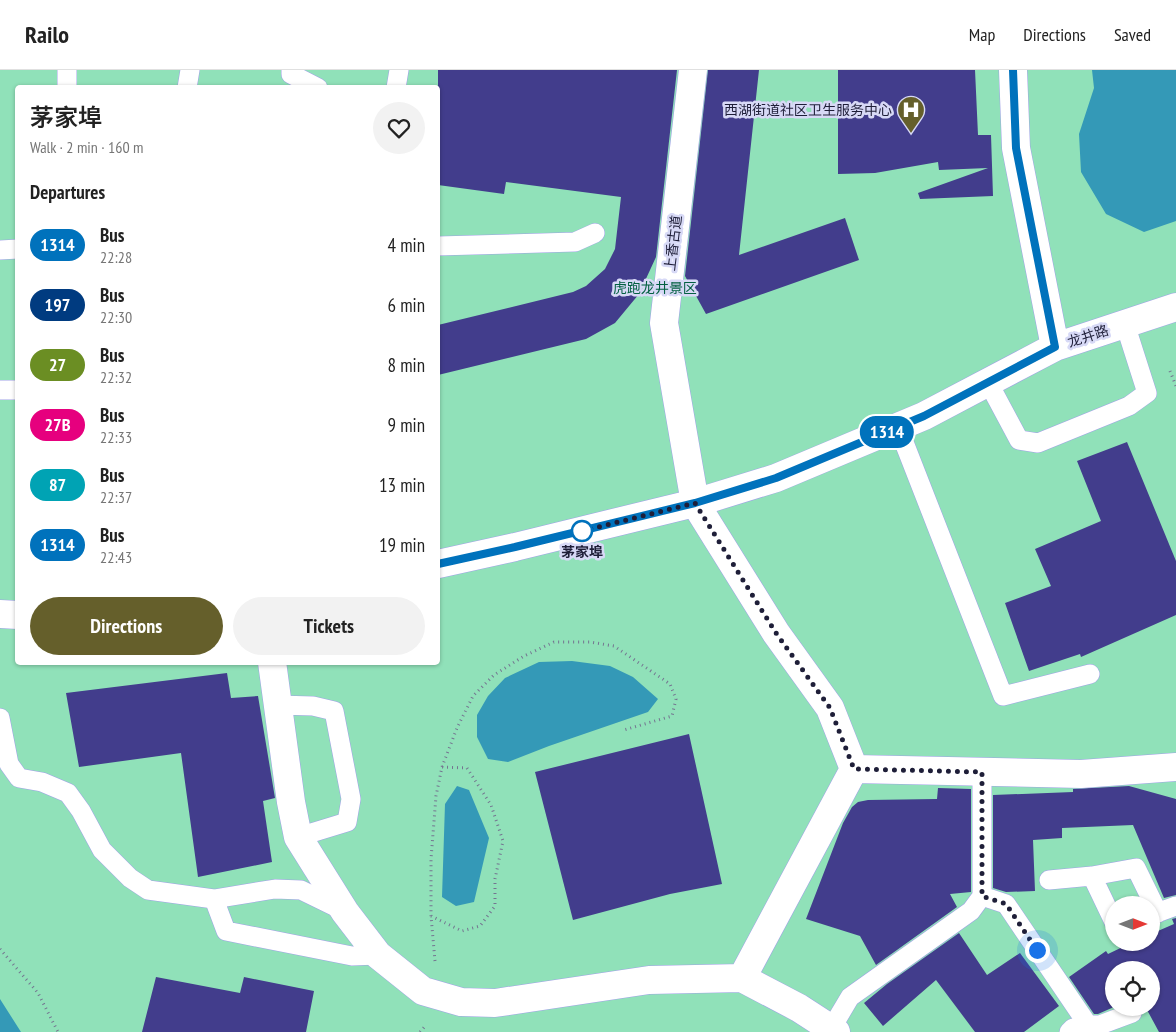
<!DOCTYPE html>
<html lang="en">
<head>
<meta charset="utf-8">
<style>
  :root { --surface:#fff; --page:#f2f2f2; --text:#222; --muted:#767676; --line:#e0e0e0; --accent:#655f2b }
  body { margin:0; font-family:"PT Sans Narrow","Noto Sans SC",sans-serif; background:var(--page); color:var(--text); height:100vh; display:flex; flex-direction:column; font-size:19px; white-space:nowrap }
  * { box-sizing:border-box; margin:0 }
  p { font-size:16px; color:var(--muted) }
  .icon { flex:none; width:28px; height:28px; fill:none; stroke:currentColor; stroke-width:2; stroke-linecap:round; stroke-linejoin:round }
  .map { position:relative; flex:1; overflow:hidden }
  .sheet { position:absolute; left:15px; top:15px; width:425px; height:580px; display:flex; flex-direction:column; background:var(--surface); border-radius:5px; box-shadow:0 1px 4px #0004 }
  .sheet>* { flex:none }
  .badge { padding:0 10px; border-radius:16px; font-size:18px; line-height:32px }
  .needle { width:32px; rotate:90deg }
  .fabs { position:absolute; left:1105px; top:826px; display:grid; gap:10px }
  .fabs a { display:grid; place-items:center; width:55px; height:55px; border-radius:50%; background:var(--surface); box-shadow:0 1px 4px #0004; font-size:25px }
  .you { position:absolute; width:25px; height:25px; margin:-12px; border:4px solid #fff; border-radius:50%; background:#1a73e8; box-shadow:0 0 0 8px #1a73e833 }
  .map>.badge { position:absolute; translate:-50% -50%; box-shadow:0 0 0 2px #fff }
  h2 { padding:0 15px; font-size:19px; line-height:45px }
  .round { display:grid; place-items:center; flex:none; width:52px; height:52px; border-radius:26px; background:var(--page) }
  .head { display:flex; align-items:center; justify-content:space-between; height:85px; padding:0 15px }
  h1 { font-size:24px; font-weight:600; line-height:38px }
  .action { display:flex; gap:10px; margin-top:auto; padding:10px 15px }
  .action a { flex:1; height:58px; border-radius:30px; background:var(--accent); color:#fff; font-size:20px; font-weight:600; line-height:58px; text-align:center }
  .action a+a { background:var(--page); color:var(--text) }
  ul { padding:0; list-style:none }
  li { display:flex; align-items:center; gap:15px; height:60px; padding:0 15px }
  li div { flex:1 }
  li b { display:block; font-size:19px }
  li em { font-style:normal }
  li .badge { min-width:55px; font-weight:700; text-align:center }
  header { display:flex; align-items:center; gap:30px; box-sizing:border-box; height:70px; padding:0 25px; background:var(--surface); border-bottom:1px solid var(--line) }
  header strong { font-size:24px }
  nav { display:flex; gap:28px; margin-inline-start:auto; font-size:18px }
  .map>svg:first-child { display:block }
  .green { fill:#90e1b9; fill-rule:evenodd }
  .water { fill:#3499b7 }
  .building { fill:#423d8c }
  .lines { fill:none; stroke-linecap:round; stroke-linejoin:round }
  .service-casing { stroke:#a0a2e6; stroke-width:20 }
  .minor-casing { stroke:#a0a2e6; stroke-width:29 }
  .tertiary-casing { stroke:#a0a2e6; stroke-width:29 }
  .path { stroke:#747590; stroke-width:3; stroke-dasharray:1 4; stroke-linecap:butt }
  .service { stroke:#fff; stroke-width:19 }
  .minor { stroke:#fff; stroke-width:28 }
  .tertiary { stroke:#fff; stroke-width:28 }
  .line-casing { stroke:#fff; stroke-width:11 }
  .line { stroke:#0072bc; stroke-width:8 }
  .walk { stroke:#1e1e38; stroke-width:5; stroke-dasharray:0 9 }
  .stop-dot { fill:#fff; stroke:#0072bc; stroke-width:2.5 }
  .labels { text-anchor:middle; stroke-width:5; stroke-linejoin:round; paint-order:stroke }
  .poi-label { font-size:14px; fill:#1e1e38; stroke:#d7d9f6; text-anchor:end }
  .street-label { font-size:14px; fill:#1e1e38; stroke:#d7d9f6 }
  .park-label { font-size:14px; fill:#036041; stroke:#d7d9f6 }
  .stop-label { font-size:14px; font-weight:bold; fill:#1e1e38; stroke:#d7d9f6 }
</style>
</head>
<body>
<header>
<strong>Railo</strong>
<nav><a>Map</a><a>Directions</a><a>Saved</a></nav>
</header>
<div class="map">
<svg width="1176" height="962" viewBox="0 0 1176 962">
  <rect width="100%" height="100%" fill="#d7d9f6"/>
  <!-- green -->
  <path class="green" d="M0 0H1176V962H0ZM18 18H438V592H18ZM1114 835H1151V872H1114ZM1114 900H1151V938H1114Z"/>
  <!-- water -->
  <path class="water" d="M1092 0H1176V151L1144 162 1106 144 1081 102 1079 64 1094 18Z
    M572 591 610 596 633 607 658 629 648 642 549 676 508 692 488 689 477 667V645L488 626 505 608 539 592Z
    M457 716 469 720 489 768 474 832 456 836 442 827 445 734Z
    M0 929 21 962H0Z"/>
  <!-- building -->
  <path class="building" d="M438 0H677L656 187 639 224 615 253 586 269 438 305V255L573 222 586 216 605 199 615 179 621 127 506 112 504 124 438 115Z
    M708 0H759L739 185 845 148 859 190 706 244 685 206Z
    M838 0H975L978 65H991L993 126 920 129 918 123 988 98 939 100 938 92 875 103 838 104Z
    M1127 372 1176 491V545L1081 587 1080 584 1029 601 1005 533 1051 516 1035 479 1101 451 1077 391Z
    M227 603 231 628 258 626 275 728 263 731 272 792 198 807 181 683 79 697 66 623Z
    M689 664 722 814 670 824 573 850 535 702Z
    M1129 716 1176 729V825L1164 828 1133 755 1062 758V768L1033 770 1035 821 1006 822 993 818V725L1073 722V719Z
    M938 718 971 719V822L950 824 957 837 876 895 860 866 806 849 843 753 852 737 858 732 868 730 937 729Z
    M1176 848V962H1159L1146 938H1151V900H1114V937L1098 944H1094L1069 907 1106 881 1108 884 1133 872H1151V864L1174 854 1172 849Z
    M959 863 987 905 1020 883 1059 936 1024 962H975L936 910 883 956 864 933 887 914Z
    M156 907 240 923 244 907 314 921 306 962H142Z"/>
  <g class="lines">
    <defs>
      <path id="service" d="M291 0V4L318 18
        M67 18V0
        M187 18 190 0
        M396 18 399 0
        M438 176 575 172 595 163
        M0 180 18 179
        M988 312 1019 370 1038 373 1129 336 1147 323 1125 254
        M0 320H18
        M898 357 1003 626 1090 604
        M277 635 313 636 334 641 351 729 347 752 298 767
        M0 648 9 694 19 708 42 712 68 723 81 741 102 780 130 808 148 820 214 829 275 819 301 820 344 841
        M982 702V826L1006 834 1088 955H1100L1132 943
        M1092 806 1114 852
        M1049 810 1092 806 1136 798 1158 843
        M214 829 226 861 352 886 378 885
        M1151 845 1176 836
        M831 959 850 927 971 841 982 826
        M1069 962 1073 958 1088 955 1092 962"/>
      <path id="minor" d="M693 0 664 253 695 433 776 563 830 638 854 699 742 908
        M272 592 291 732 298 767 345 842 378 885 423 921 461 932 495 933 649 910 742 908 799 938 836 962
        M854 699 1081 704 1176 697"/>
      <path id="tertiary" d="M1013 0 1016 78 1055 277
        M438 494 515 477 695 433 776 408 924 346 1055 277 1176 237
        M0 544 18 545"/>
    </defs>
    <!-- service casing -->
    <use href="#service" class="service-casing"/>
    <!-- minor casing -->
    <use href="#minor" class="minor-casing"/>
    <!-- tertiary casing -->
    <use href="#tertiary" class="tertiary-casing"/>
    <!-- path -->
    <path class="path" d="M1170 301 1176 316
      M431 846 462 861 480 856 495 836V809L503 771 491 735 467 698 442 697
      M0 879 38 923 58 962
      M435 891 431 846V789L436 726 442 697 457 658 473 626 494 605 524 586 554 572H590L614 576 670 614 676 629 672 646 624 660
      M420 962 426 955"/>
    <!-- service -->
    <use href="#service" class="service"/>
    <!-- minor -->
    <use href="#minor" class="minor"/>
    <!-- tertiary -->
    <use href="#tertiary" class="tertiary"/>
  </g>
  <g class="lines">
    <defs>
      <path id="line" d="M438 494 515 477 695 433 776 408 924 346 1055 277 1016 78 1013 0"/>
    </defs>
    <!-- line casing -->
    <use href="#line" class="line-casing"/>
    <!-- line -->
    <use href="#line" class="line"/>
    <!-- walk -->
    <path class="walk" d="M582 461 695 433 776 563 830 638 854 699 982 702V826L1006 834 1037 880"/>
  </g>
  <!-- icons -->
  <defs>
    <symbol id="hospital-pin" viewBox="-11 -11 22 30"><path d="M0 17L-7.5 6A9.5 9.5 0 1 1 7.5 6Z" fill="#655f2b" stroke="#d7d9f6"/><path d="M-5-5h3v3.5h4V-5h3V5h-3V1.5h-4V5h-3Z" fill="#fff"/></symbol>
  </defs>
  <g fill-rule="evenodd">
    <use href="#hospital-pin" x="895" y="24" width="32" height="43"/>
  </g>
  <!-- markers -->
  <circle class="stop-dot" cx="582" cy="461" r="10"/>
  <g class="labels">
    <!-- poi labels -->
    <g class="poi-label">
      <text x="892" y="45">西湖街道社区卫生服务中心</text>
    </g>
    <!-- street labels -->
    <g class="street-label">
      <text transform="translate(673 173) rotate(-83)" y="5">上香古道</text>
      <text transform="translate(1088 266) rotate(-18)" y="5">龙井路</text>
    </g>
    <!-- park labels -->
    <g class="park-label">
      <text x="655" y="223">虎跑龙井景区</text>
    </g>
    <!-- stop labels -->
    <g class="stop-label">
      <text x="582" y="487">茅家埠</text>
    </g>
  </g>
</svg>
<div class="fabs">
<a><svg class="needle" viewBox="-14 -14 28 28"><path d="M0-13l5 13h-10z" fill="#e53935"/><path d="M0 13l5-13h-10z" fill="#767676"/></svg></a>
<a><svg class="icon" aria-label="locate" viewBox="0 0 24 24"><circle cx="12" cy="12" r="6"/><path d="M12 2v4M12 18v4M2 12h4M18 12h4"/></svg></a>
</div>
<div class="you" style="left:1037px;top:880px"></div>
<b class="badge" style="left:887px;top:362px;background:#0072bc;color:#fff">1314</b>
<section class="sheet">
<div class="head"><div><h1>茅家埠</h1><p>Walk · 2 min · 160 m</p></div><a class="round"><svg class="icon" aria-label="heart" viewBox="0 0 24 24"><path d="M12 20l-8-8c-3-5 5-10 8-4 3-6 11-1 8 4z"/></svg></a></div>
<h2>Departures</h2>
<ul>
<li><span class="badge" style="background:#0072bc;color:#fff">1314</span><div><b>Bus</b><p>22:28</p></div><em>4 min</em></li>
<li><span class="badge" style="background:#003b80;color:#fff">197</span><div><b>Bus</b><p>22:30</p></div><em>6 min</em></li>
<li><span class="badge" style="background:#6b8e23;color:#fff">27</span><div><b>Bus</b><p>22:32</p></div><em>8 min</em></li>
<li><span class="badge" style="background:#e6007e;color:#fff">27B</span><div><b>Bus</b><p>22:33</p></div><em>9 min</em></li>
<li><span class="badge" style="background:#00a3b4;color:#fff">87</span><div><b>Bus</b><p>22:37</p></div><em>13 min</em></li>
<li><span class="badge" style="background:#0072bc;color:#fff">1314</span><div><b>Bus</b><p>22:43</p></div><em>19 min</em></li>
</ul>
<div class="action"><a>Directions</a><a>Tickets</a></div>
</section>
</div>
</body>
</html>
